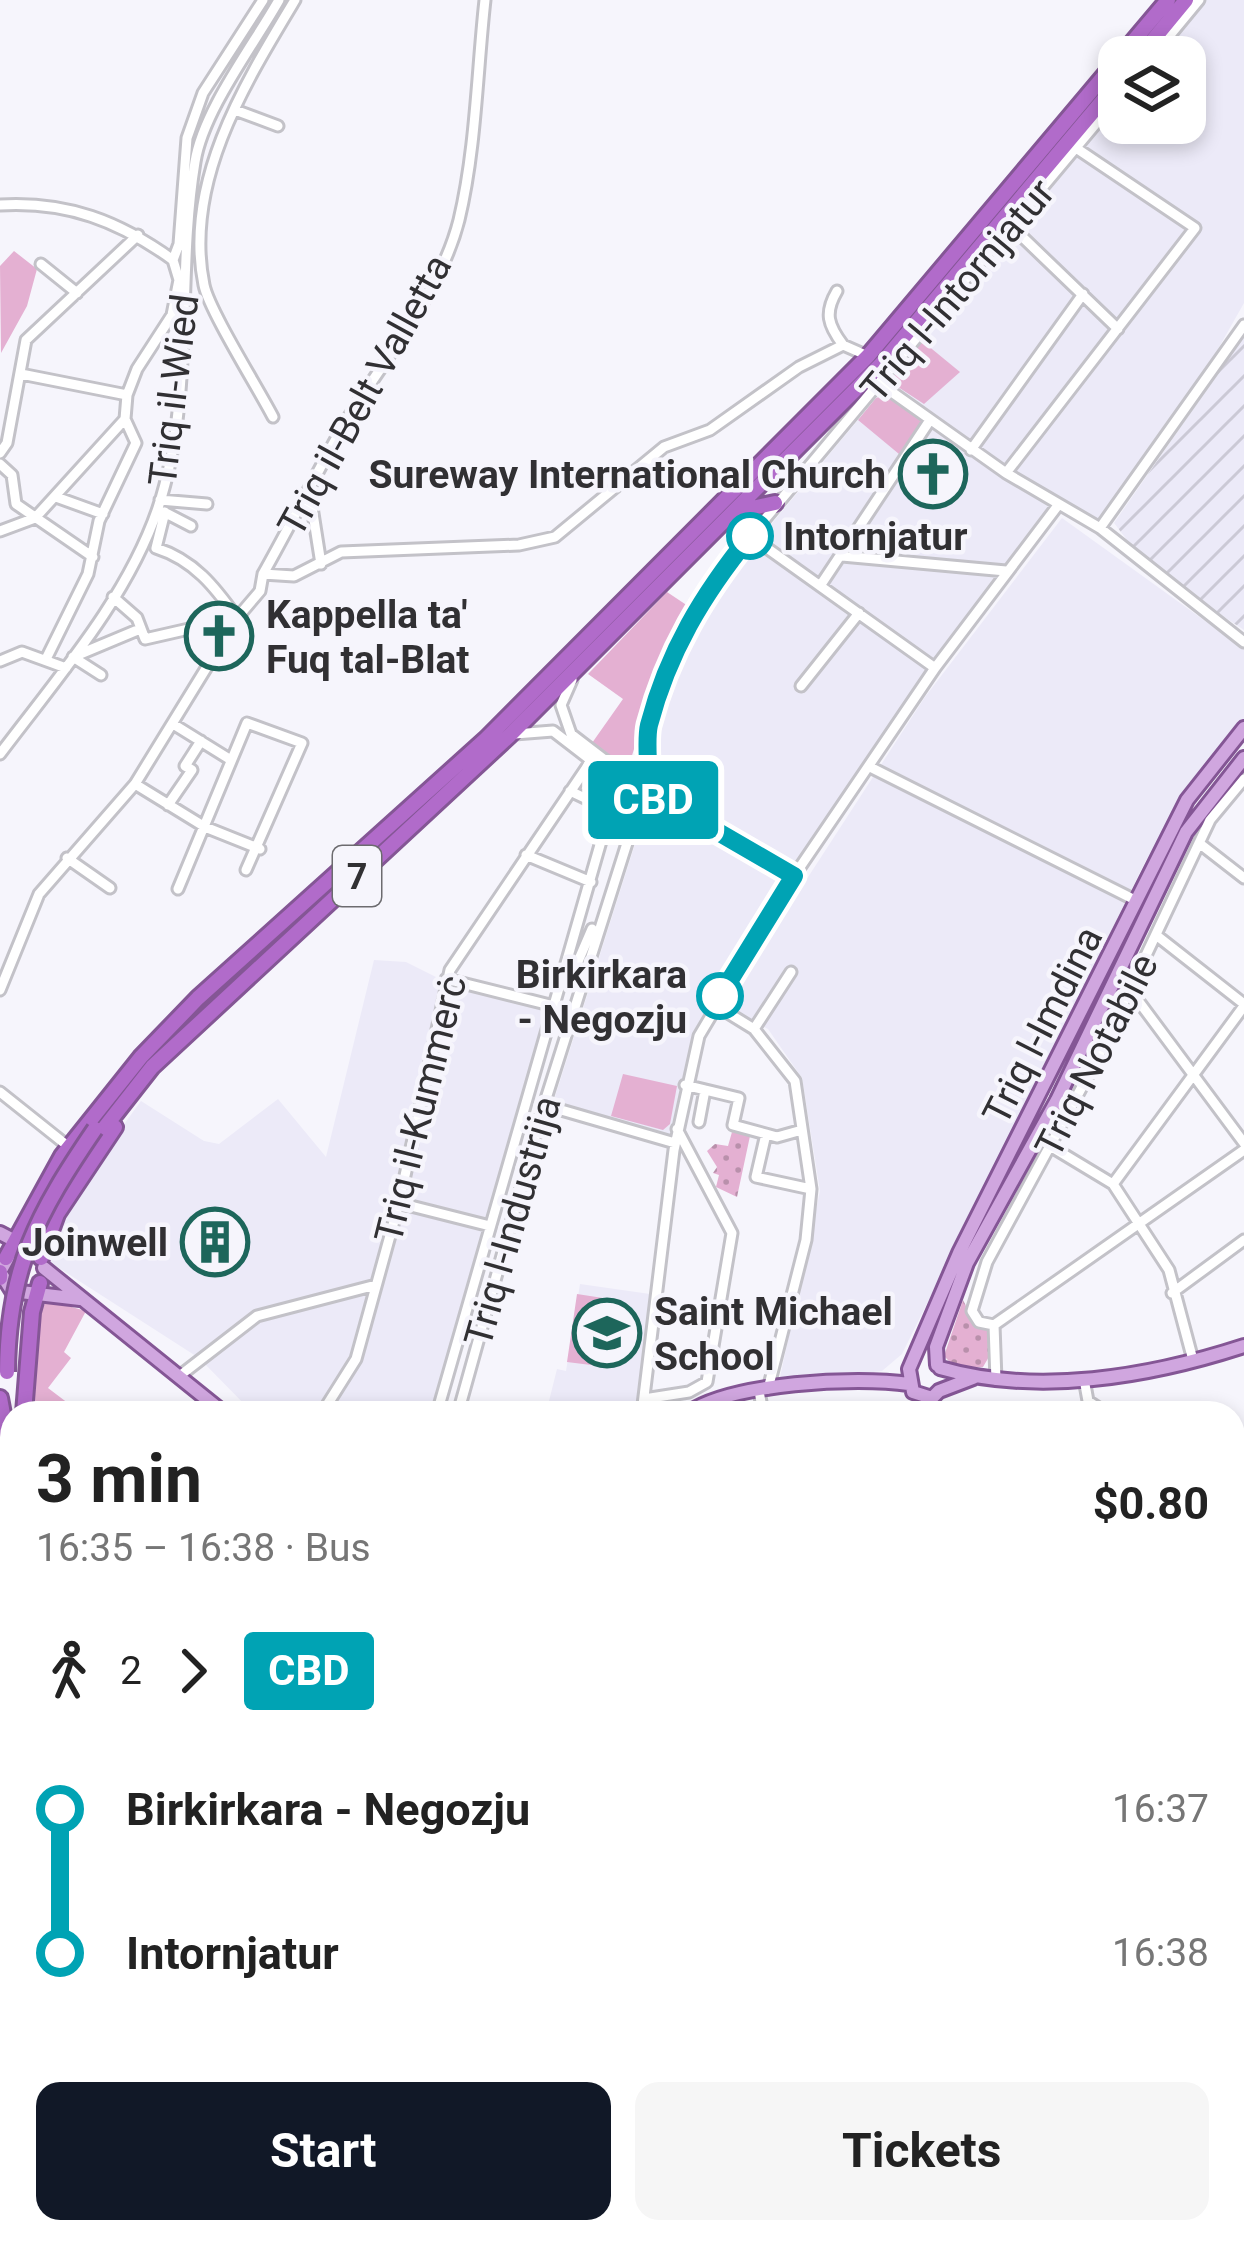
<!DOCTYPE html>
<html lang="en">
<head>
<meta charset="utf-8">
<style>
  :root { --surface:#fff; --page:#f6f6f6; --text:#222; --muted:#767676; --accent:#111827 }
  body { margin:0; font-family:Roboto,sans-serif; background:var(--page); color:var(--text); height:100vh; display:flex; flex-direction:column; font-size:45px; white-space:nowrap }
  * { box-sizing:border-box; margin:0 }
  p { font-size:39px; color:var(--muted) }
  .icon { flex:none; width:66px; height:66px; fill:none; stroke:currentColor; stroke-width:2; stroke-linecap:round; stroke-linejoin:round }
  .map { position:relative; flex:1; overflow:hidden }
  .details { position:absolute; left:0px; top:1401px; width:1245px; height:843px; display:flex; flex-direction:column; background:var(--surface); border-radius:36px 36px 0 0; box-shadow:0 6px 18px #0003 }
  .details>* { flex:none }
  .badge { padding:0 24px; border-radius:9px; font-size:42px; line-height:78px }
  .buttons { position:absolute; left:1098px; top:36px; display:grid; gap:24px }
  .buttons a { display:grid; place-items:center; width:108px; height:108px; border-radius:24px; background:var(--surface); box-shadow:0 6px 18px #0003; font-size:60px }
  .map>.badge { position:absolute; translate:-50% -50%; box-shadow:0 0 0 6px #fff }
  .legs { display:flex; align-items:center; gap:18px; height:132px; padding:0 36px; font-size:39px }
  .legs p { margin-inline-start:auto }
  .head { display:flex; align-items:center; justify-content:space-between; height:204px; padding:0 36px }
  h1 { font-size:66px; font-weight:700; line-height:90px }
  .cta { display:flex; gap:24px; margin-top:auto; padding:24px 36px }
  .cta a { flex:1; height:138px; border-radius:24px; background:var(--accent); color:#fff; font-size:48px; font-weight:700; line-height:138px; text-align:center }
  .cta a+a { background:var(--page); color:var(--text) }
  ul { padding:0 36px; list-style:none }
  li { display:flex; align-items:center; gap:42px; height:144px; font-size:45px }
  li i { display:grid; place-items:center; width:18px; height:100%; margin:0 15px; background:currentColor }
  li i::after { content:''; width:30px; height:30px; margin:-15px; border:9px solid; border-radius:50%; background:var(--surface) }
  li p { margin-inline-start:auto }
  li:first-child i { background:linear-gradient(#0000 50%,currentColor 0) }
  li:last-child i { background:linear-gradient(currentColor 50%,#0000 0) }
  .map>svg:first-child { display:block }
  .built { fill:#eceaf8 }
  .industrial { fill:url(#industrial-furrows) }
  .green { fill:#e4b0d2 }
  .park { fill:url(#park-dots) }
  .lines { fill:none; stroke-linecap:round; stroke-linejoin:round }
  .highway-tunnel { stroke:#cfced4; stroke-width:14; stroke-dasharray:14 7; stroke-linecap:butt }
  .minor-casing { stroke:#c3c2c8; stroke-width:15 }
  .major-casing { stroke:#845695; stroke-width:18 }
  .highway-casing { stroke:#845695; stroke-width:20 }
  .minor { stroke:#fff; stroke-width:9 }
  .major { stroke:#d0a6df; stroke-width:12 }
  .highway { stroke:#b16bca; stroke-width:14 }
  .highway-bridge-casing { stroke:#845695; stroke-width:20; stroke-linecap:butt }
  .highway-bridge { stroke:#b16bca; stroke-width:14 }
  .line-1-casing { stroke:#fff; stroke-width:27 }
  .line-1 { stroke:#00a3b4; stroke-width:18 }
  .stop-1-dot { fill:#fff; stroke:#00a3b4; stroke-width:6 }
  .labels { text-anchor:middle; stroke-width:9; stroke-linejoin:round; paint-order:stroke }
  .shield { fill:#f6f5fc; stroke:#6c6b6f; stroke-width:3 }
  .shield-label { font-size:36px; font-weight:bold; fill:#313033 }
  .street-label { font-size:39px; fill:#313033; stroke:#f6f5fc }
  .poi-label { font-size:39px; font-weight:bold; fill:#313033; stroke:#f6f5fc; text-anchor:end }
  .stop-label { font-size:39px; font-weight:bold; fill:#313033; stroke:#f6f5fc; text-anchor:start }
</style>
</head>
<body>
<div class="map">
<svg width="1244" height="2242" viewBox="0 0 1244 2242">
  <defs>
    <pattern id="industrial-furrows" width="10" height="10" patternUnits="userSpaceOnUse" patternTransform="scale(3)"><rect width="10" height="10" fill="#eceaf8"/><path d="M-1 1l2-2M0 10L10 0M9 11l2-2" fill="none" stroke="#cbc9d5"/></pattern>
    <pattern id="park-dots" width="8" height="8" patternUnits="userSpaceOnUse" patternTransform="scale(3)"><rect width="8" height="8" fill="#e4b0d2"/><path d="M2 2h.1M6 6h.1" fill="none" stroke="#b990ab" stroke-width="1.8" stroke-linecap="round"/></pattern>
  </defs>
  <rect width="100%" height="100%" fill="#f6f5fc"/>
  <!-- built -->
  <path class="built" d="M1205 0H1244V303L1205 372 1098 522 1058 499 883 740 722 980 691 1040 671 1138 553 1103 654 784 651 767 659 727 683 657 719 587 1119 106V123H1185V57H1158Z
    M1062 518 1244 649V719L1198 773 1145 862 902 1354 882 1371 779 1382 820 1191 802 1078 768 1029 725 1005 925 697Z
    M374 960 406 962 436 977 550 1010 431 1413H253L199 1358 45 1259 60 1212 141 1101 204 1141 219 1144 278 1099 326 1157Z
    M580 1284 650 1294 637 1413H546L557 1369 566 1371Z
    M0 2024 12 2038V2158L1 2167 12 2171V2232H125L127 2242H0Z"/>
  <!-- industrial -->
  <path class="industrial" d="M1244 336V630L1147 566 1114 523Z"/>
  <!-- green -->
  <path class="green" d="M14 251 37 269 27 306 1 353 0 266Z
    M921 340 960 372 924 404 895 385 894 375Z
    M889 394 922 422 899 454 858 420 876 398Z
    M667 592 688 606 660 666 629 765 622 768 592 743 623 699 588 674Z
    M623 1074 677 1086 670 1124 663 1130 611 1116Z
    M577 1294 616 1300 607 1367 567 1362Z
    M50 1301 86 1311 64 1352 71 1358 48 1388 81 1413H26L39 1308Z
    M0 2027 12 2042V2157L0 2167Z"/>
  <!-- park -->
  <path class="park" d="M732 1132 750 1136 737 1197 716 1187 719 1175 713 1173 717 1167 707 1151 715 1144 728 1146Z
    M963 1300 973 1320 989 1330 990 1355 983 1367H955L944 1356Z"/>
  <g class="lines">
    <!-- highway-tunnel -->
    <path class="highway-tunnel" d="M469 2232 485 2242
      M510 2232 526 2242"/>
    <defs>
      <path id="minor" d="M1152 57 1199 0
        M235 110 278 126
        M0 205C67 201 119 221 173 260
        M1011 226 1118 329
        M173 260 179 244 187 138 203 93 263 0
        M41 264 77 293
        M837 291C824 313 828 325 843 345
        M21 374 127 395
        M879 383 1006 473 1100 528 1244 642
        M273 417C258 388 209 310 204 285 183 183 245 83 295 0
        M971 450 1083 294
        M0 453 7 443 26 340 138 235
        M0 464 12 475 16 504 93 557
        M1006 473 1195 228 1076 148
        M56 497 103 514
        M160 500 207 504
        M301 505 312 507 321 564
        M164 512 191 526
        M1100 528 1244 325
        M0 531 35 518 125 419 127 395 137 369 172 315 179 280 173 260
        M750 536 935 668
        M842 556 1006 571
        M263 574 294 576 341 552 519 545 555 537 664 447 710 430 799 367 843 345 868 356
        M820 586 930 420
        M113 597 137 618 145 639 237 618C215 587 194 560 156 548L165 512
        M191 630 195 643 224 645
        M47 657 88 574 99 521 136 443 125 419
        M73 657 140 629
        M73 657 101 675
        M0 661 22 652 66 668
        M572 680 561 705 571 734 631 780
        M801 686 859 613
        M173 724 231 760
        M515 734 553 731 627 788
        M0 754C57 678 127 599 158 508 195 396 176 276 195 162 203 111 253 46 279 0
        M870 767 1137 901
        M635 778 672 657 713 581 1119 96
        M135 784 205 827 260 849
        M649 789 794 876
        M629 795 641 799 648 791 646 752
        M168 805 192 770 185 766 201 741
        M1199 843 1244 878
        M526 855 591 882
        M67 858 110 888
        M178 889 247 723 302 743 246 870
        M1156 935 1244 1004
        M446 979 558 1007
        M570 980 592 929
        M0 990 39 894 135 784 237 618 260 591 263 574C290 526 315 476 342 428 381 362 440 295 459 220 476 149 477 72 485 0
        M1131 991 1244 1143
        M715 1005 754 1029 795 1081 811 1189 806 1240 768 1389
        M754 1029 791 972
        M685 1085 739 1098 733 1125 777 1137 802 1130
        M0 1092 69 1147
        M544 1105 675 1143
        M699 1122 705 1090
        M766 1134 756 1177 811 1189
        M1050 1146 1113 1184 1169 1270 1193 1360
        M1113 1184 1244 1006
        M399 1203 490 1226
        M1172 1293 1244 1240
        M994 1325 979 1322 972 1311 987 1262 1096 1061 1210 820 1244 779
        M994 1325 1244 1150
        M994 1325 996 1380
        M182 1374 257 1316 376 1285
        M1084 1379 1088 1401 1106 1413
        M759 1391 763 1413
        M644 1399 689 1392 707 1382 732 1233 677 1129
        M322 1413 356 1359 399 1203 450 970 591 761
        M437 1413 610 810 570 791
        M458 1413 544 1105 641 799
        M642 1413 674 1150 699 1036 794 876 935 668 1059 504
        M1233 1492 1244 1499
        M1233 1523 1244 1508
        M0 1660 12 1658
        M1233 1878 1244 1884
        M1233 1997 1244 2003
        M1233 2120 1244 2095
        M173 2232 224 2242
        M324 2232 354 2236 353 2242
        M817 2232 823 2242
        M868 2232 885 2242
        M1057 2232 1066 2242
        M280 2242V2232
        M929 2242 940 2232
        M1027 2242 1037 2232"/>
      <path id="major" d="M0 1233 21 1244
        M12 1250 0 1272 12 1291 80 1299
        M44 1268 224 1413
        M937 1365 936 1347 967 1263 1057 1100 1186 832 1244 758
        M940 1368C1037 1396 1149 1377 1244 1346
        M932 1398 913 1392 909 1369 959 1253 1187 800 1244 728
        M688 1413C731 1383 856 1376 909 1384
        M917 1413 939 1391 973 1378
        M1233 1944 1244 1921
        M427 2242 433 2232
        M1107 2242 1111 2232"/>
      <path id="highway" d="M1139 57 1186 0
        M734 512 775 503
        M101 1132 152 1067 509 736 881 364 1119 81
        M6 1258 62 1156 141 1057 198 998 486 739 868 356 1168 0
        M41 1258 57 1214 115 1127
        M0 1278V1272
        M0 1398 12 1462
        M24 1413 32 1312 40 1283
        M1 1837 12 1809
        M0 1921 12 1907
        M0 1951 12 1952
        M0 1981 12 1983
        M0 1993 12 1995"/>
    </defs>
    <!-- minor casing -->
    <use href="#minor" class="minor-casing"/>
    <!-- major casing -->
    <use href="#major" class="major-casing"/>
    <!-- highway casing -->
    <use href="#highway" class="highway-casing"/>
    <!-- minor -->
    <use href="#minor" class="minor"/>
    <!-- major -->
    <use href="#major" class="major"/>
    <!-- highway -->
    <use href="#highway" class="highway"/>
    <defs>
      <path id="highway-bridge" d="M7 1372C8 1268 37 1214 95 1129"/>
    </defs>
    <!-- highway-bridge casing -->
    <use href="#highway-bridge" class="highway-bridge-casing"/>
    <!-- highway-bridge -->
    <use href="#highway-bridge" class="highway-bridge"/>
  </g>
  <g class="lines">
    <defs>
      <path id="line-1" d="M720 996 794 876 675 807 644 797C653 782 644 746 649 725 668 652 703 594 750 536"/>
    </defs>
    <!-- line-1 casing -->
    <use href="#line-1" class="line-1-casing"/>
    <!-- line-1 -->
    <use href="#line-1" class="line-1"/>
  </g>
  <!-- icons -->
  <defs>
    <symbol id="church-ring" viewBox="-11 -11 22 22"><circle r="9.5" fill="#f6f5fc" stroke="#1d665b" stroke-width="1.5"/><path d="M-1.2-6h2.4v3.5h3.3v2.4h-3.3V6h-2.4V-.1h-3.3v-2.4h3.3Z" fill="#1d665b"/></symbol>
    <symbol id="building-ring" viewBox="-11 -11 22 22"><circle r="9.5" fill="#f6f5fc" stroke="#1d665b" stroke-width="1.5"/><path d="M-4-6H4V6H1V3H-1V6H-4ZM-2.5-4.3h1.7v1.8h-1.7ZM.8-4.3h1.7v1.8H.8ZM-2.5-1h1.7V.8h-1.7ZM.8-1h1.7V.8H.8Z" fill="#1d665b"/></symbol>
    <symbol id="school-ring" viewBox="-11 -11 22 22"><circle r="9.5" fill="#f6f5fc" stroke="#1d665b" stroke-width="1.5"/><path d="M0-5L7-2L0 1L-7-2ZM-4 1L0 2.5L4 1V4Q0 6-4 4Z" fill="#1d665b"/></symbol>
  </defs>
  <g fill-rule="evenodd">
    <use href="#church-ring" x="895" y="436" width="76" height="76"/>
    <use href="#church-ring" x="181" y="598" width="76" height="76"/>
    <use href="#building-ring" x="177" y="1204" width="76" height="76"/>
    <use href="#school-ring" x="569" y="1295" width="76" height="76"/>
  </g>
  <!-- markers -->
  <g class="stop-1-dot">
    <circle cx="750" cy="536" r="21"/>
    <circle cx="720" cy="996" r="21"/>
  </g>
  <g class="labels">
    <!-- shield labels -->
    <rect class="shield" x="333" y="846" width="48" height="60" rx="9"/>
    <g class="shield-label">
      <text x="357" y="889">7</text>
    </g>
    <!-- street labels -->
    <g class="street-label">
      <text transform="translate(957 290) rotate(-50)" y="14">Triq l-Intornjatur</text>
      <text transform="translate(173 390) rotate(-83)" y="14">Triq il-Wied</text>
      <text transform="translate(364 395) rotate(-61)" y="14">Triq il-Belt Valletta</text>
      <text transform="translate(1042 1025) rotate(-63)" y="14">Triq l-Imdina</text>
      <text transform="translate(1096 1055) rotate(-63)" y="14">Triq Notabile</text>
      <text transform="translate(420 1109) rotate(-76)" y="14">Triq il-Kummerċ</text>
      <text transform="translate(512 1221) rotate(-74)" y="14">Triq l-Industrija</text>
    </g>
    <!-- poi labels -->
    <g class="poi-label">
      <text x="886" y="488">Sureway International Church</text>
      <text x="266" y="628" text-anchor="start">Kappella ta'<tspan x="266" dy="45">Fuq tal-Blat</tspan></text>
      <text x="168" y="1256">Joinwell</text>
      <text x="654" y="1325" text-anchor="start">Saint Michael<tspan x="654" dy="45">School</tspan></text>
    </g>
    <!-- stop labels -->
    <g class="stop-label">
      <text x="783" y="550">Intornjatur</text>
      <text x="687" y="988" text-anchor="end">Birkirkara<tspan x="687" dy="45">- Negozju</tspan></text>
    </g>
  </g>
</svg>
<div class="buttons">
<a><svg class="icon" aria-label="layers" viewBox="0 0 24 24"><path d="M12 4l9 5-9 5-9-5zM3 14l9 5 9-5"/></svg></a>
</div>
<b class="badge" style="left:653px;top:800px;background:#00a3b4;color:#fff">CBD</b>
<section class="details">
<div class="head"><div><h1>3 min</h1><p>16:35 – 16:38 · Bus</p></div><b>$0.80</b></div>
<div class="legs"><svg class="icon" aria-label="walk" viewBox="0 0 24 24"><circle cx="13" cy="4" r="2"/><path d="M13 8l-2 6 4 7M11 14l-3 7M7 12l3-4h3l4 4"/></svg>2<svg class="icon" aria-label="forward" viewBox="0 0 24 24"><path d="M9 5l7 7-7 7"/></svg><b class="badge" style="background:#00a3b4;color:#fff">CBD</b></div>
<ul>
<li><i style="color:#00a3b4"></i><b>Birkirkara - Negozju</b><p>16:37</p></li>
<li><i style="color:#00a3b4"></i><b>Intornjatur</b><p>16:38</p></li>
</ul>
<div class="cta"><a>Start</a><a>Tickets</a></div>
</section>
</div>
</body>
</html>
